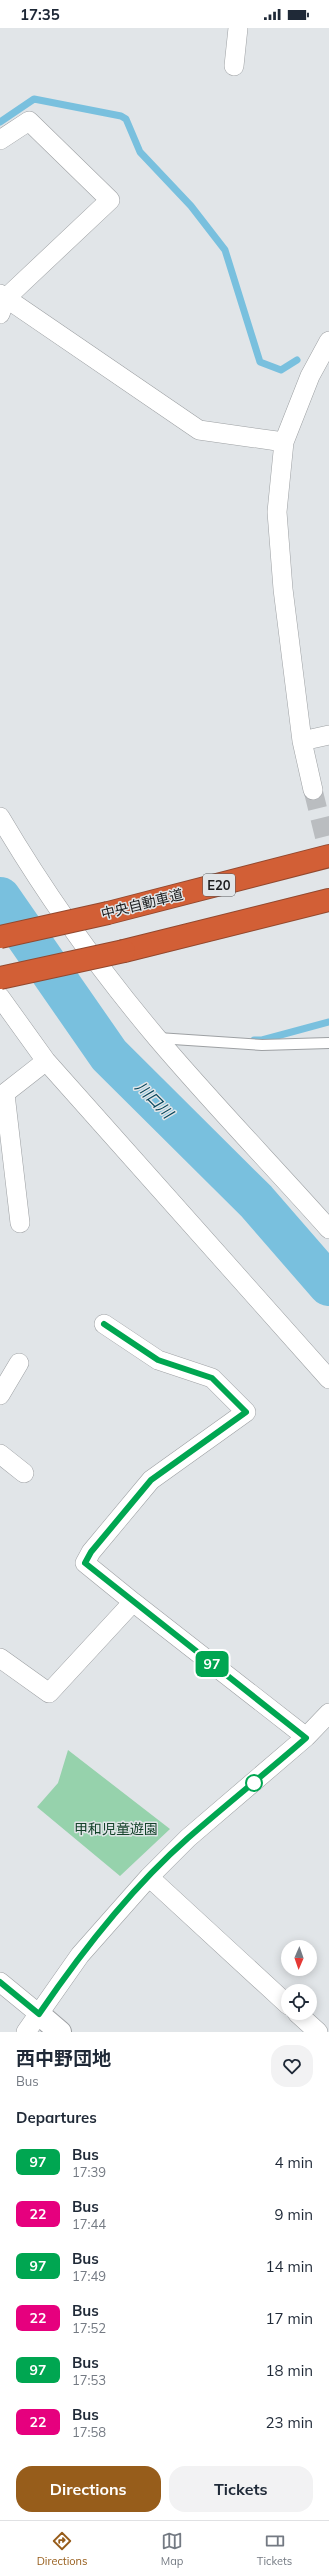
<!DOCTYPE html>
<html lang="en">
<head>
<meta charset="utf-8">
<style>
  :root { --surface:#fff; --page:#f2f2f3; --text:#1f2937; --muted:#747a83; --line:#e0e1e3; --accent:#975d1b }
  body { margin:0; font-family:Mulish,"Noto Sans JP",sans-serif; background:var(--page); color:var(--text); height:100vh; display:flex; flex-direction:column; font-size:15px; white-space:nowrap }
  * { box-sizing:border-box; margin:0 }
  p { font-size:13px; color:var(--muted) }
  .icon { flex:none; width:22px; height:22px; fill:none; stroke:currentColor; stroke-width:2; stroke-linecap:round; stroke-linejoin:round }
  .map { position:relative; height:2004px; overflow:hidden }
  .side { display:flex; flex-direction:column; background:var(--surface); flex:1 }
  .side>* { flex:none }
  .badge { padding:0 8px; border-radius:6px; font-size:14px; line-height:26px }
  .needle { width:26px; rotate:182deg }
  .buttons { position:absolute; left:281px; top:1912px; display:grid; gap:8px }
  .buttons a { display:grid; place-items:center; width:36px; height:36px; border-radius:50%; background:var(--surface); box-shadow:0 2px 10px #0003; font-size:20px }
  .map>.badge { position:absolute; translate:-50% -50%; box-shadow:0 0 0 2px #fff }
  h2 { padding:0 16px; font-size:15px; line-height:36px }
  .round { display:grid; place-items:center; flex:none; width:42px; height:42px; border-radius:16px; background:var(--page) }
  .head { display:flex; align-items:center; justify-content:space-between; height:68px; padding:0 16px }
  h1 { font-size:19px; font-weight:700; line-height:30px }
  .cta { display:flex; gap:8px; margin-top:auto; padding:8px 16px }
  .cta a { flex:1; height:46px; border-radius:16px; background:var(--accent); color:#fff; font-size:16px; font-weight:700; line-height:46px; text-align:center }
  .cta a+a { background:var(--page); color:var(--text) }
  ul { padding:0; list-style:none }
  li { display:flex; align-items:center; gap:12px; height:52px; padding:0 16px }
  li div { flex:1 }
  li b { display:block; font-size:15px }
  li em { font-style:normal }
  li .badge { min-width:44px; font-weight:700; text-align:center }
  .status { display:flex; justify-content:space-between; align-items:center; height:28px; padding:0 20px; background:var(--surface); direction:ltr }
  .status svg { height:11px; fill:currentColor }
  .tabs { display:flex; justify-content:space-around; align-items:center; height:56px; border-top:1px solid var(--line); background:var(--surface); font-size:11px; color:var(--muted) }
  .tabs a { display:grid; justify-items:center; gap:2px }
  .tabs .active { color:var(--accent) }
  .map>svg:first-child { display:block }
  .green { fill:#96d2ac }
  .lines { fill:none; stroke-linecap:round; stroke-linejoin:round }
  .stream { stroke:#79c0de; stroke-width:7 }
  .river { stroke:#79c0de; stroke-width:42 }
  .minor-tunnel { stroke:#babdc0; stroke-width:19; stroke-dasharray:19 10; stroke-linecap:butt }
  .service-casing { stroke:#9da0a3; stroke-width:12 }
  .minor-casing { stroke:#9da0a3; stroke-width:20 }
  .tertiary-casing { stroke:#9da0a3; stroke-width:24 }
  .motorway-casing { stroke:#92482e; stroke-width:24 }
  .service { stroke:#fff; stroke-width:10 }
  .minor { stroke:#fff; stroke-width:19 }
  .tertiary { stroke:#fff; stroke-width:22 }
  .motorway { stroke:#d25f36; stroke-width:22 }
  .motorway-bridge-casing { stroke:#92482e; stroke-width:24; stroke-linecap:butt }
  .motorway-bridge { stroke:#d25f36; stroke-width:22 }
  .line-casing { stroke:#fff; stroke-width:9 }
  .line { stroke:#00a651; stroke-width:6 }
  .stop-dot { fill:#fff; stroke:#00a651; stroke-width:2 }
  .labels { text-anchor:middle; stroke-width:3; stroke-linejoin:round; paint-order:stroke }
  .shield { fill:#e1e5e8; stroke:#57595b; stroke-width:1 }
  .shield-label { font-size:13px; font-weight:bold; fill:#1c1d1e }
  .street-label { font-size:14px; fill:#1c1d1e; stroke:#e1e5e8 }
  .park-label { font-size:14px; fill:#14432a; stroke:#e1e5e8 }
  .water-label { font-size:15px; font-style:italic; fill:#05455a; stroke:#e1e5e8 }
</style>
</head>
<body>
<div class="status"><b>17:35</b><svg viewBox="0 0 49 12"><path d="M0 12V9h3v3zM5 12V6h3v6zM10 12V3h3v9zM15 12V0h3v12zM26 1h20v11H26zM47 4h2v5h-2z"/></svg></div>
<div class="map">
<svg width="329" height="2004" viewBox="0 0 329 2004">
  <rect width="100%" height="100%" fill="#e1e5e8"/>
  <!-- green -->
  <path class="green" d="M68 1722 170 1801 120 1848 37 1779 58 1755Z"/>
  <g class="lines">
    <!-- stream -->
    <path class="stream" d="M0 94 34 71 121 88 126 91 140 124 191 178 225 222 260 334 281 342 297 332
      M254 1012H262L329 994"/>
    <!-- river -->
    <path class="river" d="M0 870 109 1027 256 1173 329 1257"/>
    <!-- minor-tunnel -->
    <path class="minor-tunnel" d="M313 762 329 827"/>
    <defs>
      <path id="service" d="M158 1010 262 1017 329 1015"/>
      <path id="minor" d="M234 38 238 0
        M0 112 29 93 110 172 6 270 0 286
        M0 266 199 402 284 414
        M302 713 329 707
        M313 762 302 713 283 561 277 484 284 414 310 348 329 313
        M0 789C46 867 99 941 157 1010 212 1075 272 1137 329 1201
        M0 969 46 1033 329 1351
        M5 1066 20 1195
        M0 1069 46 1033
        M104 1296 158 1332 212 1350 246 1384 151 1452 91 1524 85 1535 133 1574
        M0 1367 19 1335
        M0 1426 24 1445
        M0 1630 49 1665 133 1574 306 1709
        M149 1849 288 1977
        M0 1954 39 1986
        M297 1985 318 2004
        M26 2004 80 1927 149 1849 188 1810 306 1709 329 1685"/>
      <path id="tertiary" d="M39 1986 60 2004"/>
      <path id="motorway" d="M108 885 329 828
        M124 923 329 872"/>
    </defs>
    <!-- service casing -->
    <use href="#service" class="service-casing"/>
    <!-- minor casing -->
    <use href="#minor" class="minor-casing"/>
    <!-- tertiary casing -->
    <use href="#tertiary" class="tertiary-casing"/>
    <!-- motorway casing -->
    <use href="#motorway" class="motorway-casing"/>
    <!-- service -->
    <use href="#service" class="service"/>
    <!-- minor -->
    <use href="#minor" class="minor"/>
    <!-- tertiary -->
    <use href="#tertiary" class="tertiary"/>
    <!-- motorway -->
    <use href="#motorway" class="motorway"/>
    <defs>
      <path id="motorway-bridge" d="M0 909 108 885
        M0 950 124 923"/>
    </defs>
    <!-- motorway-bridge casing -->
    <use href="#motorway-bridge" class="motorway-bridge-casing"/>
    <!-- motorway-bridge -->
    <use href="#motorway-bridge" class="motorway-bridge"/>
  </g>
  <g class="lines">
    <defs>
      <path id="line" d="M0 1954 39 1986C82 1923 130 1861 188 1810 227 1776 267 1744 306 1710L85 1535 91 1524 151 1452 246 1384 212 1350 158 1332 104 1296"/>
    </defs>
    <!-- line casing -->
    <use href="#line" class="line-casing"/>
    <!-- line -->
    <use href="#line" class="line"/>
  </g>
  <!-- markers -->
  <circle class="stop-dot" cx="254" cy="1755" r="8"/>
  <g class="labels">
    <!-- shield labels -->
    <rect class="shield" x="203" y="846" width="32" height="22" rx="3"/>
    <g class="shield-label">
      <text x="219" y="862">E20</text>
    </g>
    <!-- street labels -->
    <g class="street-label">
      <text transform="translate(142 876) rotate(-14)" y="5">中央自動車道</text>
    </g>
    <!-- park labels -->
    <g class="park-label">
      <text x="116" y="1806">甲和児童遊園</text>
    </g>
    <!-- water labels -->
    <g class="water-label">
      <text transform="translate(154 1072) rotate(45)" y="5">川口川</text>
    </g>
  </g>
</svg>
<div class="buttons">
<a><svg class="needle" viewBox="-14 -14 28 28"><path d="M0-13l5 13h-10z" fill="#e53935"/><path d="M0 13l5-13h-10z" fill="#747a83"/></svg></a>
<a><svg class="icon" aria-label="locate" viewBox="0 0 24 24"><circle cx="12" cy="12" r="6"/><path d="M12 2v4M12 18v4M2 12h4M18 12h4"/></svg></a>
</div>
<b class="badge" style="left:212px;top:1636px;background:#00a651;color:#fff">97</b>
</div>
<section class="side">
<div class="head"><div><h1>西中野団地</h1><p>Bus</p></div><a class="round"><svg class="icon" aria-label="heart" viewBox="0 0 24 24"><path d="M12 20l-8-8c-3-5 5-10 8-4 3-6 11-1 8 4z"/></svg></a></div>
<h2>Departures</h2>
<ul>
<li><span class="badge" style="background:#00a651;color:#fff">97</span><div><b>Bus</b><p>17:39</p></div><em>4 min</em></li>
<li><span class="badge" style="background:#e6007e;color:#fff">22</span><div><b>Bus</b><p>17:44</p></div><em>9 min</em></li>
<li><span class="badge" style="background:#00a651;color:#fff">97</span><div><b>Bus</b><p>17:49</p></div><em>14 min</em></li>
<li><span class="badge" style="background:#e6007e;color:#fff">22</span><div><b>Bus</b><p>17:52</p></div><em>17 min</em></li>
<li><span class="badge" style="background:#00a651;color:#fff">97</span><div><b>Bus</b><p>17:53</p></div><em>18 min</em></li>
<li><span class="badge" style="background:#e6007e;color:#fff">22</span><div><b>Bus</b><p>17:58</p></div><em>23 min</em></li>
</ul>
<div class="cta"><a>Directions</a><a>Tickets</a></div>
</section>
<nav class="tabs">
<a class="active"><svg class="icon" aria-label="directions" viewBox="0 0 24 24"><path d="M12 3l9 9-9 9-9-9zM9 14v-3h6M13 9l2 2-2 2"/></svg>Directions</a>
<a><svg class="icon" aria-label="map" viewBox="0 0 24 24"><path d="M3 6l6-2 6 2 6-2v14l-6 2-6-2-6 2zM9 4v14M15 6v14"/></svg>Map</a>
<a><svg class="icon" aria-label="tickets" viewBox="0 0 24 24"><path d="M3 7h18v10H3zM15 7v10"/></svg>Tickets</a>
</nav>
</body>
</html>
